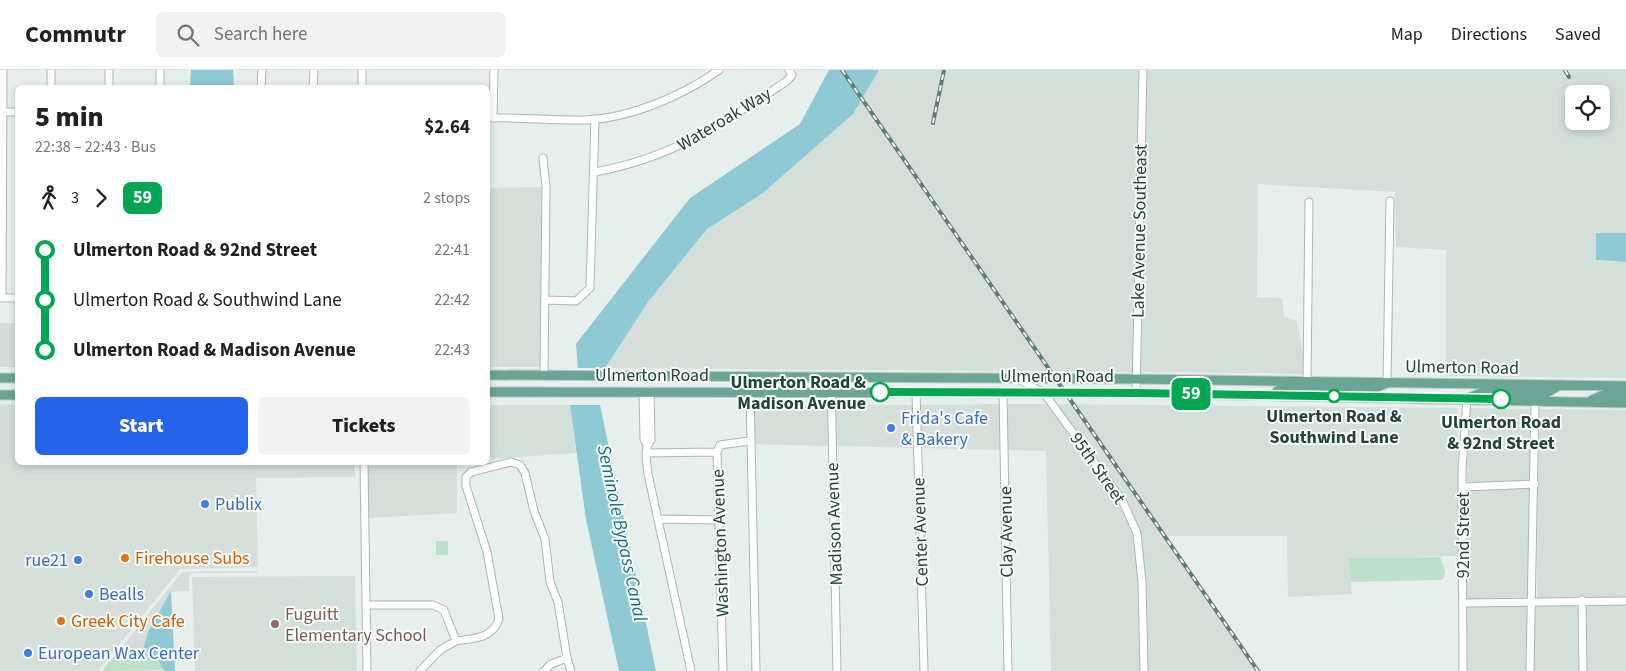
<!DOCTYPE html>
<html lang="en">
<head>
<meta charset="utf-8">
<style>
  :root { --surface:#fff; --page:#f2f2f2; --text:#202124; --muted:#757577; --line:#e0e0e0; --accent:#2563eb }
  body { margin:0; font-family:"Source Sans 3",sans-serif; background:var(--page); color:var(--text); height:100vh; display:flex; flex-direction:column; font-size:19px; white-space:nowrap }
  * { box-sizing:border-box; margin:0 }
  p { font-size:16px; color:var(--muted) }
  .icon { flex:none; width:28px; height:28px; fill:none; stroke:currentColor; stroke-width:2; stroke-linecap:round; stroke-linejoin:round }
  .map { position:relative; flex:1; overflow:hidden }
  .panel { position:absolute; left:15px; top:15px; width:475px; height:380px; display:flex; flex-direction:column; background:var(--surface); border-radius:8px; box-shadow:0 2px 8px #0003 }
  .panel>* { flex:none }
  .badge { padding:0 10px; border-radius:8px; font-size:18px; line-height:32px }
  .controls { position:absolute; left:1565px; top:15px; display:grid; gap:10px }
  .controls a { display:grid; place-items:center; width:45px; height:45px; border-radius:8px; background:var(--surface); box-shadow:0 2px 8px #0003; font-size:25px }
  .map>.badge { position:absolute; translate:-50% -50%; box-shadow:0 0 0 2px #fff }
  .legs { display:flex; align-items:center; gap:8px; height:55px; padding:0 20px; font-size:16px }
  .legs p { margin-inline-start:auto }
  .head { display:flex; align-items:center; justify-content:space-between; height:85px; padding:0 20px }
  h1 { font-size:28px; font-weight:800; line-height:38px }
  .action { display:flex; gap:10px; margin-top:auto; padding:10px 20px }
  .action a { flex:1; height:58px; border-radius:8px; background:var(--accent); color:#fff; font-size:20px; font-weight:800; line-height:58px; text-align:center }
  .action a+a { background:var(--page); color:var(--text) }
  ul { padding:0 20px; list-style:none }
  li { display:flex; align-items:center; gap:18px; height:50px; font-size:19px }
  li i { display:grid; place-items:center; width:8px; height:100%; margin:0 6px; background:currentColor }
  li i::after { content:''; width:12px; height:12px; margin:-6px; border:4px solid; border-radius:50%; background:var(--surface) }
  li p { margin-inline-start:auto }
  li:first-child i { background:linear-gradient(#0000 50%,currentColor 0) }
  li:last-child i { background:linear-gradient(currentColor 50%,#0000 0) }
  header { display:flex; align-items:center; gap:30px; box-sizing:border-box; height:70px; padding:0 25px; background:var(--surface); border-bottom:1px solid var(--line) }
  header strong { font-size:24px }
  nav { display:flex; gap:28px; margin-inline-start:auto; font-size:18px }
  .search { width:350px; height:45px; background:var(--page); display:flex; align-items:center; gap:12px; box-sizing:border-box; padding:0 18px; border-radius:8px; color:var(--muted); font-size:19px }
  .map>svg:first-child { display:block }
  .built { fill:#d4dfda; fill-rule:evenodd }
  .green { fill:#bfe0c8 }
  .water { fill:#8ec9d4 }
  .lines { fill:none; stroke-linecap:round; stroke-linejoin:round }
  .minor-casing { stroke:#a8b8b2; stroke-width:9 }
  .major-casing { stroke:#c2cac8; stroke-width:11 }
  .minor { stroke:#fff; stroke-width:7 }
  .major { stroke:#6aa596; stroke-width:9 }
  .rail-casing { stroke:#5f7d75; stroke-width:4 }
  .rail { stroke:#f7fbf9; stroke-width:2; stroke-dasharray:5.5; stroke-linecap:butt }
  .line-1-casing { stroke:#fff; stroke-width:11 }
  .line-1 { stroke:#00a651; stroke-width:8 }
  .stop-1-dot { fill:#fff; stroke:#00a651; stroke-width:2.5 }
  .shop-dot { fill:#3f7fe0; stroke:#f7fbf9; stroke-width:2 }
  .food-dot { fill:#e8710a; stroke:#f7fbf9; stroke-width:2 }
  .education-dot { fill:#8d6e63; stroke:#f7fbf9; stroke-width:2 }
  .labels { text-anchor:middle; stroke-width:4; stroke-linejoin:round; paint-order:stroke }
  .street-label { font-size:18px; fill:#24423a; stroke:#f7fbf9 }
  .stop-label { font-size:18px; font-weight:bold; fill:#24423a; stroke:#f7fbf9 }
  .shop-label { font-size:18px; fill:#366cbe; stroke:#f7fbf9; text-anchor:start }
  .food-label { font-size:18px; fill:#c56008; stroke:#f7fbf9; text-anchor:start }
  .education-label { font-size:18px; fill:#785e54; stroke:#f7fbf9; text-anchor:start }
  .water-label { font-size:19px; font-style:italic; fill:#1c6f80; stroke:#f7fbf9 }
</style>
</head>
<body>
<header>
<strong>Commutr</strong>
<div class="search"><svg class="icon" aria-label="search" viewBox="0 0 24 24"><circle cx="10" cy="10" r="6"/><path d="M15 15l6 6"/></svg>Search here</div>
<nav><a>Map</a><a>Directions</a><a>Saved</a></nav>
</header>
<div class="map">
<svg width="1626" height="601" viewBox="0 0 1626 601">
  <rect width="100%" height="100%" fill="#e6efeb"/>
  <!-- built -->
  <path class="built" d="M879 0H1140L1133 302 605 298 648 232 707 159 763 123 853 44Z
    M1147 0H1626V163H1599L1596 185 1599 191 1626 192V308L1446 306V180L1396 177 1395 122 1258 114 1257 227 1282 228 1284 247 1297 251 1304 290 1303 304 1140 302ZM1574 24H1601V51H1574Z
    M543 117 541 297H488V118Z
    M0 253H17V297H0Z
    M0 334 17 335 18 392H355V407L256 408 258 497 180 499 98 601H0Z
    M1000 334 1001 380 921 378 919 335Z
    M1007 334H1048L1120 432 1134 464 1139 512 1141 601H1051L1046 381 1008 380Z
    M1057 334 1457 338 1459 486 1349 488 1352 524 1288 527 1287 466H1163L1260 601H1148L1146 512 1140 463 1125 427Z
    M488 335H570L576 383 488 389Z
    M753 335H827L828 376 753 374Z
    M834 335H913L914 378 835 376Z
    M1470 338 1531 339V411L1466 413Z
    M1538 339 1626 340V527L1537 528Z
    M367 393H457V443L368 448Z
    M1531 418 1530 529H1467L1466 421Z
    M257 501V503H192L189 507V521L171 522 148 562 143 579H120L182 502Z
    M355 506 357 601H195L192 507Z
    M1579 534V601H1534L1533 546 1536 536Z
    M1585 534H1626V601H1586Z
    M1529 536 1527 546V601H1467V537Z"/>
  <!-- green -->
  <path class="green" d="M436 471H448V485H436Z
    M1440 487 1445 501 1444 508 1441 510 1351 512 1348 488Z
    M120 579C144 579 151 580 165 600L102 601Z"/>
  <!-- water -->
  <path class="water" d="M191 0H233L234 17H190Z
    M829 0H879L853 44 763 123 707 159 648 232 605 298H578L576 274 690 128 800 54Z
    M1596 163H1626V192L1596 190Z
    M570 335H600L656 601H619L586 449Z
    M171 521 175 601H165L155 586 141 579H143L148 562Z"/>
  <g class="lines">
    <defs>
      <path id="minor" d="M3 0 2 228H18
        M494 0 493 48C524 47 555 51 586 50 631 48 682 26 719 0
        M51 18V0
        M109 18V0
        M160 18V0
        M261 18 262 0
        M313 18 314 0
        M362 18V0
        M3 42H18
        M543 88 546 117 544 305
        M595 102C673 88 723 53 787 11L792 5 789 0
        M545 230 576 231 590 218 595 49
        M831 307 837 601
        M1018 309 1044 323 1122 430 1137 463 1142 512 1144 601
        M1307 311 1309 132
        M1387 313 1390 131
        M650 321 651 370C643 380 647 392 648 404L691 601
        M750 321 756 601
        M643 322 644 369 647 375
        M1003 322 1008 601
        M916 323 924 601
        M1136 323 1143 0
        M646 383 717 382
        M364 392 367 601
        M1463 417 1535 414
        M659 449 719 450
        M1582 530 1583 601
        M1463 533 1626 531
        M367 535H433L444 540 456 571 440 580 420 601
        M456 571C475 568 492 569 499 549L487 482 466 416V407L471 402 511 392 520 395 525 403 534 441 545 469 550 512 558 532 567 588 571 601
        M544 601 551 594 567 588
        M723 601 717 382 720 375 749 371
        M1463 601 1462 400 1467 329
        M1530 601 1535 330"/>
      <path id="major" d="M488 305 1136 309 1626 316
        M0 308H18
        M488 322 1136 323 1626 333
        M0 325H18
        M1276 325 1277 321 1282 319 1371 320 1387 313
        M1469 328 1483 322 1546 323 1560 315
        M1592 330 1605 324H1626"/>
    </defs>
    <!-- minor casing -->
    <use href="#minor" class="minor-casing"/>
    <!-- major casing -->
    <use href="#major" class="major-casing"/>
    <!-- minor -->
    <use href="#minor" class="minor"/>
    <!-- major -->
    <use href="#major" class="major"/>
    <defs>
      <path id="rail" d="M842 0 1258 601
        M1565 0 1569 7
        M933 53 944 0"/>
    </defs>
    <!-- rail casing -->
    <use href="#rail" class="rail-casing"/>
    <!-- rail -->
    <use href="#rail" class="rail"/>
  </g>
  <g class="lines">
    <defs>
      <path id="line-1" d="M880 322 1136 323 1501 329"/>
    </defs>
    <!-- line-1 casing -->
    <use href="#line-1" class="line-1-casing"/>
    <!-- line-1 -->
    <use href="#line-1" class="line-1"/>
  </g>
  <!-- markers -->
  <g class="stop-1-dot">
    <circle cx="880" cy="322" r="9"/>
    <circle cx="1334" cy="326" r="6"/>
    <circle cx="1501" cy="329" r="9"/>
  </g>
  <g class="shop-dot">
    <circle cx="891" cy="358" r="5"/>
    <circle cx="205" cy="434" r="5"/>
    <circle cx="78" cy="490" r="5"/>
    <circle cx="89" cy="524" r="5"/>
    <circle cx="28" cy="583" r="5"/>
  </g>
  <g class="food-dot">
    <circle cx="125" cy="488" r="5"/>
    <circle cx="61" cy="551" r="5"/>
  </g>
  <circle class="education-dot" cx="275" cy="554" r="5"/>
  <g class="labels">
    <!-- street labels -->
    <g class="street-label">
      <text transform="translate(724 49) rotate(-31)" y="6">Wateroak Way</text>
      <text transform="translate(1139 161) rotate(-89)" y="6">Lake Avenue Southeast</text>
      <text transform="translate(1462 297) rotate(1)" y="6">Ulmerton Road</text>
      <text x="652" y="311">Ulmerton Road</text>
      <text x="1057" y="312">Ulmerton Road</text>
      <text transform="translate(1098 398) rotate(55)" y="6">95th Street</text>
      <text transform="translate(834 454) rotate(-92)" y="6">Madison Avenue</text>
      <text transform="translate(920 462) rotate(-92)" y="6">Center Avenue</text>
      <text transform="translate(1006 462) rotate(-91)" y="6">Clay Avenue</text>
      <text transform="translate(1463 465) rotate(-90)" y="6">92nd Street</text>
      <text transform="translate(720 473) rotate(-92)" y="6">Washington Avenue</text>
    </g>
    <!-- stop labels -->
    <g class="stop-label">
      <text x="866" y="318" text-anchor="end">Ulmerton Road &amp;<tspan x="866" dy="21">Madison Avenue</tspan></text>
      <text x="1334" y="352">Ulmerton Road &amp;<tspan x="1334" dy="21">Southwind Lane</tspan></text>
      <text x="1501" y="358">Ulmerton Road<tspan x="1501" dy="21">&amp; 92nd Street</tspan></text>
    </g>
    <!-- shop labels -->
    <g class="shop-label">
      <text x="901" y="354">Frida's Cafe<tspan x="901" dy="21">&amp; Bakery</tspan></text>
      <text x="215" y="440">Publix</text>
      <text x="68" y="496" text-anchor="end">rue21</text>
      <text x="99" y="530">Bealls</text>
      <text x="38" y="589">European Wax Center</text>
    </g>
    <!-- food labels -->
    <g class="food-label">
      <text x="135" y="494">Firehouse Subs</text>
      <text x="71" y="557">Greek City Cafe</text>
    </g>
    <!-- education labels -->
    <g class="education-label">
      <text x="285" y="550">Fuguitt<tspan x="285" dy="21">Elementary School</tspan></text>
    </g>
    <!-- water labels -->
    <g class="water-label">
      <text transform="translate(623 463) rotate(78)" y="7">Seminole Bypass Canal</text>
    </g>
  </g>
</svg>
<div class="controls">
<a><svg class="icon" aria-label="locate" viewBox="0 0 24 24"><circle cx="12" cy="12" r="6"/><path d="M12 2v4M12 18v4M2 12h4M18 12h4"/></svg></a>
</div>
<b class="badge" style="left:1191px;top:324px;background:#00a651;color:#fff">59</b>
<section class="panel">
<div class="head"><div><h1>5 min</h1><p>22:38 – 22:43 · Bus</p></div><b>$2.64</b></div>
<div class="legs"><svg class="icon" aria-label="walk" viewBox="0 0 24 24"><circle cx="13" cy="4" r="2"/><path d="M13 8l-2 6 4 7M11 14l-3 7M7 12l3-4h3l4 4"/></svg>3<svg class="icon" aria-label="forward" viewBox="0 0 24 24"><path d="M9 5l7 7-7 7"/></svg><b class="badge" style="background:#00a651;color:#fff">59</b><p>2 stops</p></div>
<ul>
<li><i style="color:#00a651"></i><b>Ulmerton Road &amp; 92nd Street</b><p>22:41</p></li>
<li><i style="color:#00a651"></i><span>Ulmerton Road &amp; Southwind Lane</span><p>22:42</p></li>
<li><i style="color:#00a651"></i><b>Ulmerton Road &amp; Madison Avenue</b><p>22:43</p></li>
</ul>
<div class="action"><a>Start</a><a>Tickets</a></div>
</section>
</div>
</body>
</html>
